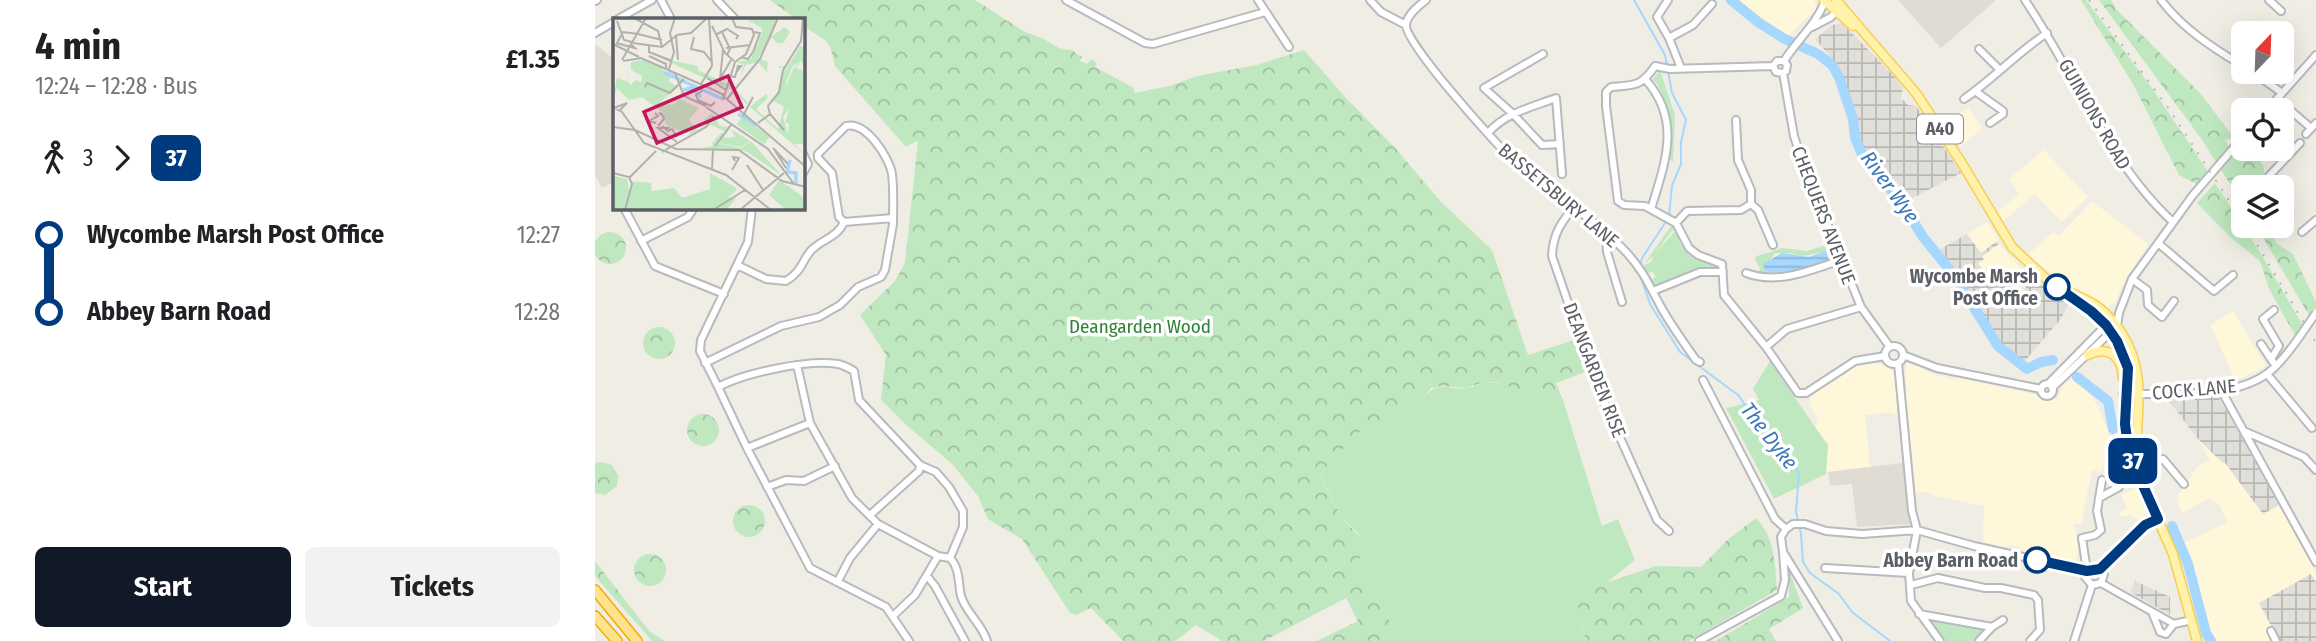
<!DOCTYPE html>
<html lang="en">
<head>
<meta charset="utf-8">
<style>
  :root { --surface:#fff; --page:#f2f2f2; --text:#202124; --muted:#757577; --accent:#111827 }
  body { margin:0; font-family:"Fira Sans Condensed",sans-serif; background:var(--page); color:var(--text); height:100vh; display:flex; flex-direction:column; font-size:26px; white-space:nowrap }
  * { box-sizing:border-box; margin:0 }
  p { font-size:23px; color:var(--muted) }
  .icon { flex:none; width:38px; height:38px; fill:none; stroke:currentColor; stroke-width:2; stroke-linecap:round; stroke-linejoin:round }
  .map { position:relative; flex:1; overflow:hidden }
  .side { display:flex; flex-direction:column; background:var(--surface); width:595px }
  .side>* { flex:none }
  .badge { padding:0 14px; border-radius:10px; font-size:24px; line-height:46px }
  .needle { width:46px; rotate:23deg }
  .buttons { position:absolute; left:1636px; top:21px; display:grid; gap:14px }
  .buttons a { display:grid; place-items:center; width:63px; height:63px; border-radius:10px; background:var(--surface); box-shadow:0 7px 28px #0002; font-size:35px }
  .map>.badge { position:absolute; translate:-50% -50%; box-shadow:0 0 0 4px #fff }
  .legs { display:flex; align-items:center; gap:10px; height:77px; padding:0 35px; font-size:23px }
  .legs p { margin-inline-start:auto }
  .headline { display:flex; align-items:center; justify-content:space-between; height:119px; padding:0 35px }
  h1 { font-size:38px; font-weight:700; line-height:52px }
  .action { display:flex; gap:14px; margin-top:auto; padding:14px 35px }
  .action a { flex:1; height:80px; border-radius:10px; background:var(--accent); color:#fff; font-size:28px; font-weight:700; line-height:80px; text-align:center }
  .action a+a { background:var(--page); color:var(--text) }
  ul { padding:0 35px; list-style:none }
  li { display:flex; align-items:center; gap:24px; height:77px; font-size:26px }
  li i { display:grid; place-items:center; width:10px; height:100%; margin:0 9px; background:currentColor }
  li i::after { content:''; width:18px; height:18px; margin:-9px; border:5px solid; border-radius:50%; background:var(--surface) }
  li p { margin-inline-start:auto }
  li:first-child i { background:linear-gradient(#0000 50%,currentColor 0) }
  li:last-child i { background:linear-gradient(currentColor 50%,#0000 0) }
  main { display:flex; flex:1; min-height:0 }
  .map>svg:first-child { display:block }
  .commercial { fill:#fff7da }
  .industrial { fill:url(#industrial-grid) }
  .education { fill:#e0dcd3 }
  .green { fill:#c0e8c0 }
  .forest { fill:url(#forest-crowns) }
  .water { fill:url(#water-rules) }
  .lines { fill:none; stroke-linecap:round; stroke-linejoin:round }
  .stream { stroke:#a5d7ff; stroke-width:2 }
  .river { stroke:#a5d7ff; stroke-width:10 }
  .minor-casing { stroke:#b7babf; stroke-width:10 }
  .major-casing { stroke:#f9cd54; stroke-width:11 }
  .highway-casing { stroke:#f4ab00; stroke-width:12 }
  .minor { stroke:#fff; stroke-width:6 }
  .major { stroke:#fff2aa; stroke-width:8 }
  .highway { stroke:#ffe38c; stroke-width:9 }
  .rail { stroke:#b6b7b7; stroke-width:2; stroke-dasharray:2 9; stroke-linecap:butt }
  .minor-bridge-casing { stroke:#b7babf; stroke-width:10; stroke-linecap:butt }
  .minor-bridge { stroke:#fff; stroke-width:6 }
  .line-1-casing { stroke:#fff; stroke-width:16 }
  .line-1 { stroke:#003b80; stroke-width:10 }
  .stop-1-dot { fill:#fff; stroke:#003b80; stroke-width:3.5 }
  .labels { text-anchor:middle; stroke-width:7; stroke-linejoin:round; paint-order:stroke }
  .shield { fill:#fff; stroke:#8d9094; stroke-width:2 }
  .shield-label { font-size:18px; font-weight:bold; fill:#5c6066 }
  .street-label { font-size:19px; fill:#5c6066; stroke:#fff }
  .stop-label { font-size:19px; font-weight:bold; fill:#5c6066; stroke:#fff; text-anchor:end }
  .park-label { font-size:19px; fill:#308234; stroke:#fff }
  .water-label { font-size:21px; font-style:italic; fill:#3b76b8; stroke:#fff }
  .inset-river { fill:none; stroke:#a5d7ff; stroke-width:3.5 }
  .inset-road { fill:none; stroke:#b1b1ae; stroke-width:2 }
  .view { fill:#c2185b; fill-opacity:0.15; stroke:#c2185b; stroke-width:3.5 }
  .inset-edge { fill:none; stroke:#5c6066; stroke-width:3.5 }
</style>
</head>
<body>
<main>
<section class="side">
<div class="headline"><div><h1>4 min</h1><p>12:24 – 12:28 · Bus</p></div><b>£1.35</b></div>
<div class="legs"><svg class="icon" aria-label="walk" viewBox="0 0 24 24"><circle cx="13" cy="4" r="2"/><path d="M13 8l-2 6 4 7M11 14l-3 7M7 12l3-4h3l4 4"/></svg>3<svg class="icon" aria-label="forward" viewBox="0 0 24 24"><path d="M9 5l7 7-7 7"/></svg><b class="badge" style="background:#003b80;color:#fff">37</b></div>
<ul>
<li><i style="color:#003b80"></i><b>Wycombe Marsh Post Office</b><p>12:27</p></li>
<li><i style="color:#003b80"></i><b>Abbey Barn Road</b><p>12:28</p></li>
</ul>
<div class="action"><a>Start</a><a>Tickets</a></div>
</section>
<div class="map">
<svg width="1721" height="641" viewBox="0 0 1721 641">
  <defs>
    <pattern id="industrial-grid" width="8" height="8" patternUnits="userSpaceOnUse" patternTransform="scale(1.75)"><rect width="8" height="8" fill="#e0dfd9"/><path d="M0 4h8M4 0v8" fill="none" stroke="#b9b8b4"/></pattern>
    <pattern id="forest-crowns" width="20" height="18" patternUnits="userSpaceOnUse" patternTransform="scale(1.75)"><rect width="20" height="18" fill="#c0e8c0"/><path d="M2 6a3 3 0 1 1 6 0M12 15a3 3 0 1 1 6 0" fill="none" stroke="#9fbfa0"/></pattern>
    <pattern id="water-rules" width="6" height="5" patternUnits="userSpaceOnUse" patternTransform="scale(1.75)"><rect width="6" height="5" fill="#a5d7ff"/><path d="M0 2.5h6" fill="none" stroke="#8ab2d2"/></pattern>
  </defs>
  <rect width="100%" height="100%" fill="#f0ede4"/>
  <!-- commercial -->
  <path class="commercial" d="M1135 0H1219L1222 6 1220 11 1199 30 1192 39 1140 1 1138 2Z
    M1373 108 1387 128 1366 147 1351 123Z
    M1449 150 1493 197 1467 222 1440 194 1408 221 1403 211 1424 194 1414 179Z
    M1497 201 1553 244 1529 282 1519 305 1516 303 1513 308 1465 280 1433 255 1458 232 1464 236Z
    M1393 222 1404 240 1386 253 1372 234Z
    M1404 244 1429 272 1418 285 1403 266 1390 274 1383 263 1388 259 1387 257Z
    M1638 311 1671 366 1641 381 1615 325Z
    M1313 362H1317L1337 374 1356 379 1363 378 1462 399 1468 386 1478 377 1489 386 1503 406 1516 439 1507 472 1497 470 1487 520 1488 524H1479L1483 544 1482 562 1426 550 1424 547 1413 545 1411 547 1388 542 1389 506 1343 497 1329 491 1321 492 1311 406V364Z
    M1279 363 1288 364 1298 372 1301 379 1302 415 1294 412 1270 415 1275 467 1229 472 1234 444 1220 427 1223 419 1214 404 1216 394 1254 369 1267 364Z
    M1602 438 1627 463 1630 462 1668 513 1684 505 1721 573V641H1618L1607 610 1603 612 1601 604 1605 602 1592 552 1587 554 1583 546 1632 522 1624 504 1615 498 1587 513 1584 505 1582 497 1595 478 1603 466 1615 460Z
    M1541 488 1550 505 1552 513 1545 520 1534 515 1525 517 1524 512 1532 508 1526 495Z"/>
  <!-- industrial -->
  <path class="industrial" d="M1247 23 1300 77 1308 88 1306 98 1313 105 1321 106 1366 173 1306 204 1275 167 1243 70 1234 55 1220 39 1237 25Z
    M1372 234 1386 253 1402 241 1404 244 1387 256 1389 259 1383 263 1390 273 1403 266 1418 285 1412 293 1423 301 1436 278 1475 302 1465 320 1428 363 1398 335 1360 279 1337 254Z
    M1623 396 1684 505 1668 514 1630 463H1628L1602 438 1571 397Z
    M1716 574 1721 582V641H1684L1664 603Z
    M1540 581 1575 597V615L1535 592Z"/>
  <!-- education -->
  <path class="education" d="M1303 0H1401L1346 48Z
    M0 44 19 59V182L7 188 0 175Z
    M1308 463 1315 524 1262 527 1257 484 1235 486 1233 472Z"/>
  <!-- green -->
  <path class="green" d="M1065 70 1080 115 1078 160 1079 162 1073 158C1076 132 1076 100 1058 79Z
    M1076 226 1079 228 1060 254 1081 230 1086 239 1084 242 1094 255 1124 265 1125 269 1096 273 1061 289 1056 280 1061 277 1058 272 1052 273 1048 266 1056 262 1058 256 1050 263Z
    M1228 246 1238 249 1240 255 1234 251 1208 256 1195 253H1180L1169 268 1184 272 1239 259 1196 272 1164 274 1165 269 1160 259 1162 256 1187 248 1212 251Z
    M1175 361 1233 446 1231 474 1179 499 1131 408 1164 400 1158 389Z
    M889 382C914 382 943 395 968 400L1007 526 1023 519 1040 560 1010 584 980 593 991 641H800L796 623 762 564 769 550 763 533 746 517 727 478 726 472 765 430 829 397C845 379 853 391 872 388 878 387 884 384 889 382Z
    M1337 616 1387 627 1388 633 1380 641H1349L1337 623Z"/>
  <!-- forest -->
  <path class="forest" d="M175 0H380L430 32 447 38 464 48 480 51V53L487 57 485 61 492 64 496 59 502 63 500 67 539 88V93L575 86 602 76 662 65 709 50 751 98 802 150 845 201 897 250 933 355 979 340 990 372 961 383 968 400 941 395 900 382H889L871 388 846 386 836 388 829 397 765 431 726 472 727 479 746 517 768 540 769 550 762 564 796 623 800 641H722L763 621 751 598 669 641H627L601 625 581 641H528L496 608 481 615 475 613 427 539 393 519 383 496 358 465 310 424 286 400 291 355 265 315 300 281 310 263 323 140 311 147 240 66 235 46 230 40 208 26V19H201Z
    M1486 0H1491L1557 88 1614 173 1602 184 1584 175 1538 84Z
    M1504 0H1516L1522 10 1605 93 1639 138 1630 140 1634 146 1628 155 1632 160 1648 142V149H1658L1668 166 1673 187H1648V204L1605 137Z
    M1620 183 1666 254 1708 326 1701 337 1674 289 1665 261 1636 238 1602 203Z
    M1661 226H1685L1677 232 1681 243 1698 254 1721 302V308L1714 315Z
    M-1 248a16 16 0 1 1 32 0a16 16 0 1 1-32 0Z
    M48 343a16 16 0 1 1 32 0a16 16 0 1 1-32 0Z
    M92 430a16 16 0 1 1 32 0a16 16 0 1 1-32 0Z
    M7 462 17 465 23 475 22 486 10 495 0 493V463Z
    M138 521a16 16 0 1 1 32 0a16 16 0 1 1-32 0Z
    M1161 518C1180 537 1180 565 1182 590L1094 641H991L980 593 1061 566 1106 567 1131 541Z
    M39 570a16 16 0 1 1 32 0a16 16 0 1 1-32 0Z
    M0 561 55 632 70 641H57L0 576Z
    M1194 570 1208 608 1174 629 1181 641H1121L1194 597Z"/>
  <!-- water -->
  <path class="water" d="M1231 251 1234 260C1213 266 1193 275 1170 271L1168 264 1187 253 1214 257Z"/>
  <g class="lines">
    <!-- stream -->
    <path class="stream" d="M1039 0 1070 55 1077 93 1091 120 1086 142V164L1077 186 1074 215
      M1045 267 1047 258 1072 220
      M1044 272 1055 304 1085 352 1143 395 1173 437 1190 452 1204 473 1201 512 1206 534 1208 562 1215 573 1244 594 1257 612 1295 641"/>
    <!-- river -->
    <path class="river" d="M1136 0 1163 22 1188 38 1223 54 1237 65 1244 77 1258 119 1260 138 1269 159 1307 203 1328 237 1358 274 1403 346 1432 369 1446 362 1458 360
      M1482 377 1513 401 1518 429
      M1577 526 1593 564 1611 633 1616 641"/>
    <defs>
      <path id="minor" d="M66 0 76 19
        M122 0 140 19
        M471 0 550 43 558 44 670 12
        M663 0 694 47
        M775 0 786 12 811 25
        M831 0C823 6 813 14 811 24 808 41 900 143 916 158 953 191 997 216 1032 253 1049 272 1054 285 1066 307 1076 325 1089 343 1101 360L1105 362
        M1073 0 1062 17 1074 38
        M1430 0C1478 71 1515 165 1578 222
        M1566 0C1588 29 1618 48 1648 66
        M1674 0 1686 11
        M0 1 2 0
        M23 19 57 0
        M1217 27 1236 17 1242 11
        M0 33 19 22
        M1384 49 1404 69
        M948 54 889 88 918 114 947 145 965 144
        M1189 61H1182L1178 66 1181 72 1188 73 1191 71 1192 65 1189 61C1202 40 1221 25 1230 1
        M1178 66 1075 69 1060 66C1046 87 1039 85 1016 87L1011 92V106L1023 201 1029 205 1050 206 1081 223 1094 248 1103 255 1127 264 1129 295 1171 347 1203 393H1211L1260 361 1290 356
        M1086 68 1074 38 1098 25 1117 4
        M1658 72 1687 93
        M1188 73 1199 136 1208 164 1266 307 1295 347
        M1051 80C1087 121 1070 163 1056 209
        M1380 91 1408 111V114L1395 123
        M1369 99C1398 79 1422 53 1452 33
        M1677 104 1685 110H1695L1716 128
        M1672 110 1721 55
        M893 133C910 113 937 107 961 98L967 174
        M1711 134 1721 123
        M1679 149 1690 159
        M208 154 213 164 208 173
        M1674 176 1705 143
        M1156 204 1163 210 1178 245
        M980 206C966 222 958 234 957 256L1001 384 1062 520 1074 531
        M29 208 60 266 129 294
        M1081 223 1092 211 1146 210 1156 204V190L1143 160 1141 120
        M1707 232 1721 220
        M1011 233 1012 252 1027 302
        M46 241 93 217 99 208
        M1563 243 1619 291 1638 275
        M142 265 153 242 157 208
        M1151 273C1183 285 1216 270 1246 260
        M1537 279 1552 290 1553 305 1567 317 1579 301
        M1058 291 1105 272H1128
        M1679 310 1668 319 1684 346 1676 359 1681 366
        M1666 344 1676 359
        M1290 355a9 9 0 1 1 18 0a9 9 0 1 1-18 0Z
        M1171 347 1192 329 1266 307
        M1308 355 1342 368 1446 389
        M110 363 186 326 224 317 245 305 263 287 286 277 290 270 298 224C298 207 299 190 297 174 294 157 271 121 251 126L223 154V158L237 173 244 217 249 222 298 218
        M1303 363 1317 511 1322 530 1314 573 1316 601 1345 641
        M202 365 215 423 257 498 283 524 343 556
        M1672 374 1717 428
        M1108 380 1180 519 1191 529
        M1453 384 1513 323
        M1446 390a6 6 0 1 1 12 0a6 6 0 1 1-12 0Z
        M123 387 105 351 106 340 142 265 171 279 191 281C209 271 208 255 220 247 231 238 243 236 249 222
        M1457 388 1522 326 1524 313 1537 279 1598 195 1648 137
        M1626 390 1721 562
        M1528 394C1571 393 1637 400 1673 373 1686 363 1696 349 1705 336
        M1651 432 1709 457 1721 470
        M152 448 215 423
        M1541 467 1568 459 1589 484
        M172 487 191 480 209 481 240 466
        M1504 498 1524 487
        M275 515 324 471 325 465 341 472 354 487 368 511V527L355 558C365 568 363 583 366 596 371 613 387 624 392 641
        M1191 529 1198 524H1210L1231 531 1267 534 1322 530 1379 546 1492 571C1523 565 1536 531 1563 519
        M1191 529 1186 537 1188 552 1243 641
        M1230 568 1314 573
        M1505 569 1509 574 1506 583 1497 585 1490 577 1492 571 1487 538 1500 535 1506 530 1502 511 1507 480
        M332 576 340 586 370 641
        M243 581 255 558 283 524
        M1506 583 1579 624 1597 620
        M1316 585 1343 578 1390 588H1406L1439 595 1443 600 1445 630 1435 641
        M1557 612 1565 632 1571 634 1579 624
        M1324 614 1397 627 1408 620
        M298 616 320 595 343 556 355 558
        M1676 631 1681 641
        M314 641 291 607 215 568 152 448 123 387C150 373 213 359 243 364 248 365 254 368 259 371L264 400 325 465
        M1104 641 1186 596 1190 580 1188 552
        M1384 641 1397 627
        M1479 641 1497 585"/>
      <path id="major" d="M1229 0 1258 26
        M1241 0 1321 93 1368 165 1417 247 1465 292 1496 311 1511 325 1522 341 1533 368 1530 423 1534 454 1578 554 1602 641
        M1476 293C1484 297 1493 300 1500 305 1511 312 1519 322 1526 332 1554 375 1540 416 1541 464
        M1493 355C1513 345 1527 356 1528 378"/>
      <path id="highway" d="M0 590 42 641
        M0 616 22 641"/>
    </defs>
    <!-- minor casing -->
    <use href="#minor" class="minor-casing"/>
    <!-- major casing -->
    <use href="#major" class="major-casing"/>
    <!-- highway casing -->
    <use href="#highway" class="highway-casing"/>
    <!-- minor -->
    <use href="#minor" class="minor"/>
    <!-- major -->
    <use href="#major" class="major"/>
    <!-- highway -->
    <use href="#highway" class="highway"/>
    <!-- rail -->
    <path class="rail" d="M1494 0 1574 109 1648 222
      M1651 226 1721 343"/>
    <defs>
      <path id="minor-bridge" d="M1705 336 1721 313"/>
    </defs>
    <!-- minor-bridge casing -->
    <use href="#minor-bridge" class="minor-bridge-casing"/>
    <!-- minor-bridge -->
    <use href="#minor-bridge" class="minor-bridge"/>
  </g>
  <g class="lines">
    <defs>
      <path id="line-1" d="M1442 560 1492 571 1505 569 1550 525 1563 519 1534 454 1530 424 1533 368 1522 341 1511 325 1496 311 1462 287"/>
    </defs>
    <!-- line-1 casing -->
    <use href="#line-1" class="line-1-casing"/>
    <!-- line-1 -->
    <use href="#line-1" class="line-1"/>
  </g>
  <!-- markers -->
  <g class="stop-1-dot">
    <circle cx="1462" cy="287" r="12"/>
    <circle cx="1442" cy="560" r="12"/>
  </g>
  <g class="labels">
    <!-- shield labels -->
    <rect class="shield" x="1322" y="114.5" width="46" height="29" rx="5"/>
    <g class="shield-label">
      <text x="1345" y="135">A40</text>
    </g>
    <!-- street labels -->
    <g class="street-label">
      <text transform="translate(1500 114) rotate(60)" y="7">GUINIONS ROAD</text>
      <text transform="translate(964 195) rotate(40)" y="7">BASSETSBURY LANE</text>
      <text transform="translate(1229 215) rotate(69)" y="7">CHEQUERS AVENUE</text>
      <text transform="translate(1000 370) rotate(69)" y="7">DEANGARDEN RISE</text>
      <text transform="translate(1599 389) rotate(-5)" y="7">COCK LANE</text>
    </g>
    <!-- stop labels -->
    <g class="stop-label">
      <text x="1443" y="283">Wycombe Marsh<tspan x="1443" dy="22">Post Office</tspan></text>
      <text x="1423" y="567">Abbey Barn Road</text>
    </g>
    <!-- park labels -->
    <g class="park-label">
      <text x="545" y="333">Deangarden Wood</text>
    </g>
    <!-- water labels -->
    <g class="water-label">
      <text transform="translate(1295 187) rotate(54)" y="7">River Wye</text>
      <text transform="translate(1174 436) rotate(52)" y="7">The Dyke</text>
    </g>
  </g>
  <!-- overview -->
  <g transform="translate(18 18)">
    <rect width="192" height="192" fill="#f0ede4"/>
    <path d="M187 28 192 30V51L187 42 179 49 173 65V85L167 84 169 59ZM181 49 192 53 183 73 192 59V120L190 115 177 116 181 109 172 104 181 75 174 66ZM118 111 137 123 128 129 100 124 109 114 112 120 122 119ZM97 155 122 169 124 172 115 180H123L115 190 125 192H71L69 180 97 171ZM166 162 192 180V192H173L156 177Z" fill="#c0e8c0"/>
    <path d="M131 0H164L159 18 172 9 177 14 171 24 165 26 159 19 145 40 155 44 154 54 145 44 133 47 127 58 131 47 124 44 138 41 149 15V10ZM192 30 186 46 192 53 185 46 174 66 181 75 184 63 192 57 190 69 170 99 175 116 176 106 182 105 181 116 192 108 191 126H181L192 137 118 72 47 40 85 48V52L119 68 138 88 153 76 155 80 143 91 165 111 171 89 159 82 166 75 168 57 172 49 166 50V48H172L180 37 169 59 171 71ZM30 42 48 49 53 57 56 52 62 55 55 63 65 69 46 85 60 87 67 81 86 90 76 102 85 112 94 107 91 102 99 95 107 108 117 109 112 119 113 114 98 107 75 117 81 108 72 115 53 107 50 95 29 79 16 82 4 70 0 80 4 60 13 63 17 58 14 63 18 67 22 62 28 64 29 58 18 52V44ZM126 96 157 119 151 126 123 106 129 100ZM138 123 169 158 133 133 87 130 100 128 99 124 128 130ZM0 158 14 161 17 177 18 163 39 165 38 173 61 170 69 180 71 192H0Z" fill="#c0e8c0"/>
    <path class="inset-river" d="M50 54 110 81M70 72 79 70 88 79M125 96 144 107M177 142 174 154 183 155V166"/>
    <path class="inset-road" d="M23 1 45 13 49 29M4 3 11 22 19 24M99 8 112 35 121 43M109 14 117 31 114 37M25 16 49 22M104 16 114 11 125 18 123 21M63 18 65 42M81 19 78 31 91 34 98 43M3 25 22 30 19 27M4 25 10 14 25 16M20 25 49 29 64 17 78 15 94 0M0 26 26 39M36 28V34L59 43M113 30 137 27M36 38 53 46V50M128 39 135 41 140 34 147 15 141 14M9 42 33 0M10 43 28 40 94 69M56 51 61 34 57 15 62 0M62 55 71 78 93 88M117 58 122 59 125 48H128L123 55M94 60 113 72M107 61 110 32M107 61 118 42M88 66 99 48 96 0M92 68 111 77M32 69 34 65 57 75 71 61M90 72 83 77 85 82 98 88 102 84M109 77 193 149M114 81 147 41 165 0M110 82 122 44 133 36 141 17 139 11 123 9 119 0M0 89 9 94 31 125 113 157 158 192M93 89 155 131 181 166M1 90 14 85 7 92M42 95 45 98 36 103 43 105M157 96 171 112M130 98 140 79M145 105 157 96 155 88 166 74 170 52 188 23 190 0M45 108 51 101 50 98 49 97V96L46 95 50 98M49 108 55 113 59 111 64 119M0 109 22 112 63 131 126 132 169 163 193 169M57 110H45L64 124M102 128 118 107M160 130 175 146M161 131 173 150M49 134 93 109 101 98M134 147 150 172M99 152 100 131M119 152 126 140 120 139 122 143M0 155 16 159 19 166 12 192M17 159 43 133M100 192 132 172M127 192 171 155"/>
    <path class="view" d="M115 58 129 89 44 125 31 94Z"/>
    <rect width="192" height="192" class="inset-edge"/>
  </g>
</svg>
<div class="buttons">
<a><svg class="needle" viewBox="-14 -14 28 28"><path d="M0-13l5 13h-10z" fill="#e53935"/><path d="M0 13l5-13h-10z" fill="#757577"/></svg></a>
<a><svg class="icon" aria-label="locate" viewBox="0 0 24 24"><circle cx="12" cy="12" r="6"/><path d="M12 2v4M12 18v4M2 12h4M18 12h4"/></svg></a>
<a><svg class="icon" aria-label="layers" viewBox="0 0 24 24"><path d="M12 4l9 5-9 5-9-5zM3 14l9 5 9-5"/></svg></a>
</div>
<b class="badge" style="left:1538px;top:461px;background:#003b80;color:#fff">37</b>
</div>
</main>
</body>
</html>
